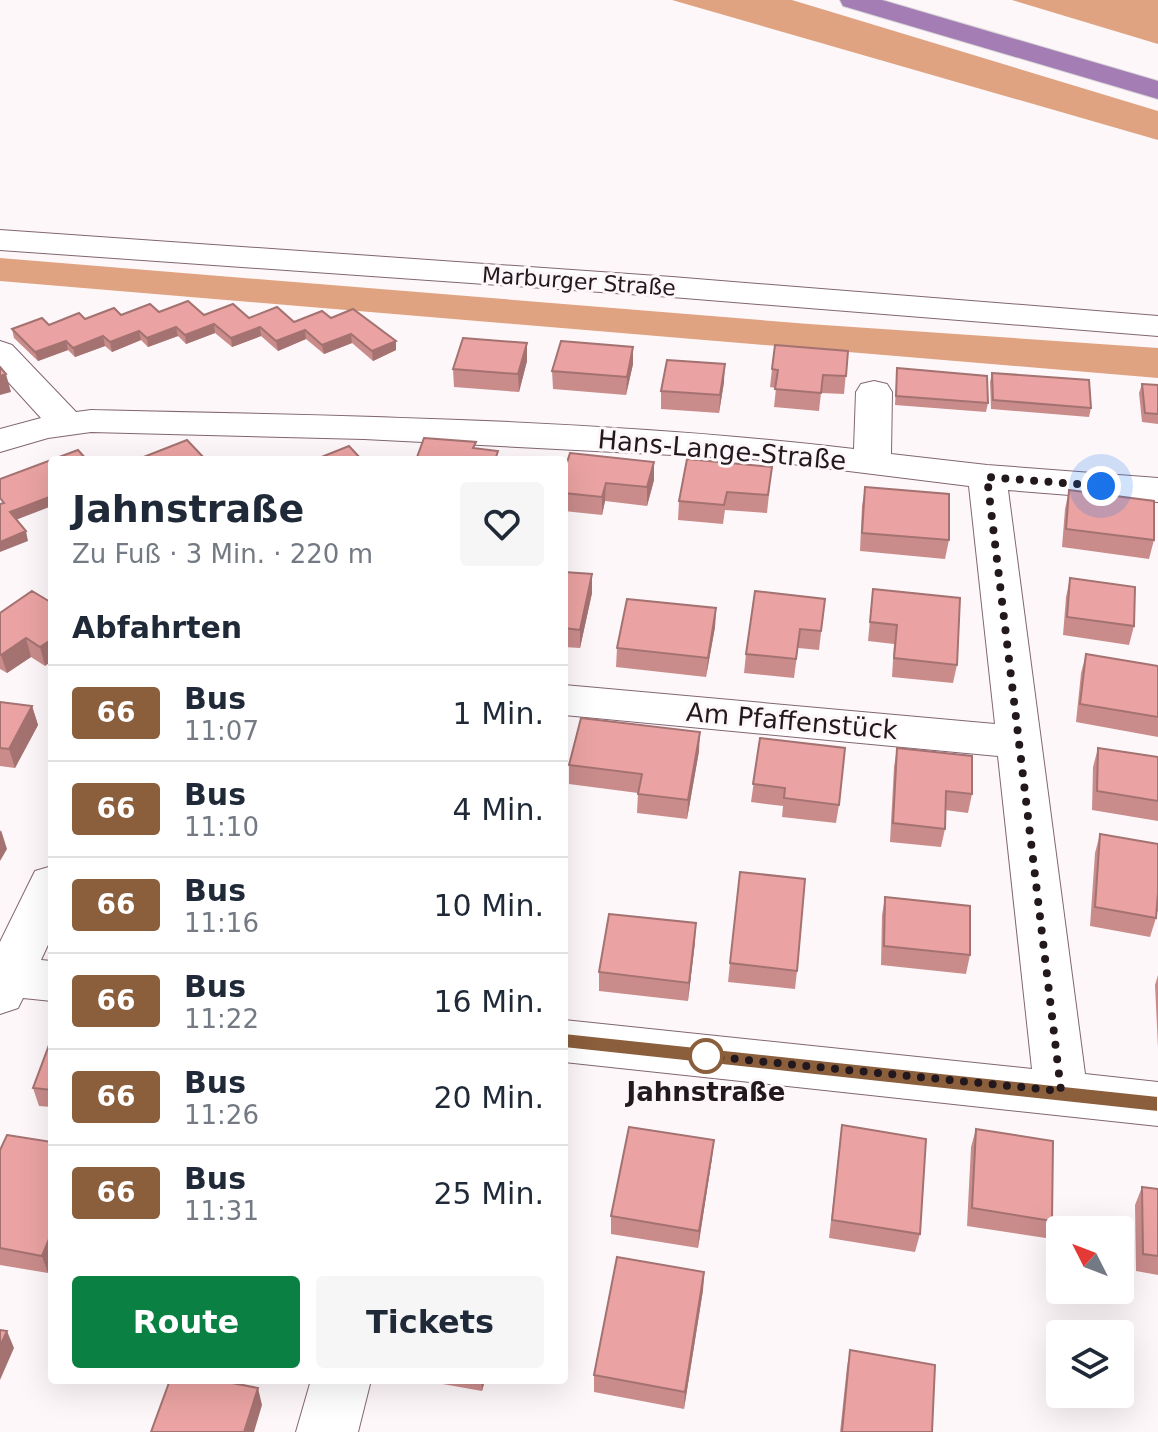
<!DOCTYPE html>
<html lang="de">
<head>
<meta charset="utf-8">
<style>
  :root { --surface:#fff; --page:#f6f6f7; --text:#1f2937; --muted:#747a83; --line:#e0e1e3; --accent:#0b8043 }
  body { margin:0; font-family:"DejaVu Sans",sans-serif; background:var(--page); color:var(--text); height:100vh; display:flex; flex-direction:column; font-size:30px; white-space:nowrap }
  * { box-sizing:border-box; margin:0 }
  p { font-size:26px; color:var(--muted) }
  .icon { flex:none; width:44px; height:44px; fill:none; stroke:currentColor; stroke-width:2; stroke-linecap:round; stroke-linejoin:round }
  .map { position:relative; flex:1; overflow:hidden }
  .drawer { position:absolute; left:48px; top:456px; width:520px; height:928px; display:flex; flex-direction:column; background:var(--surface); border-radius:8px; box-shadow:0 8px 32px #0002 }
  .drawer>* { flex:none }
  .badge { padding:0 16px; border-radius:6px; font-size:28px; line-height:52px }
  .needle { width:52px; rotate:312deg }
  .controls { position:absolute; left:1046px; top:1216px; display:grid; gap:16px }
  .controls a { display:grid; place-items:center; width:88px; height:88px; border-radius:8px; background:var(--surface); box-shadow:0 8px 32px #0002; font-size:40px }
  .you { position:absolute; width:40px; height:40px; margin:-20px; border:6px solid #fff; border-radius:50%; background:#1a73e8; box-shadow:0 0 0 12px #1a73e833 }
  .map>.badge { position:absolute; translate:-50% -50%; box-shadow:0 0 0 4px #fff }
  h2 { padding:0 24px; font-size:30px; line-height:72px }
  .round { display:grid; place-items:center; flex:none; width:84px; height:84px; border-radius:8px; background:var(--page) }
  .head { display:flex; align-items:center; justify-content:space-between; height:136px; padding:0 24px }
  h1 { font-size:38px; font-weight:600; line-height:60px }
  .primary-button { display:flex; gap:16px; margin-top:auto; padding:16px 24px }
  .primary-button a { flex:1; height:92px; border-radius:8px; background:var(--accent); color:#fff; font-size:32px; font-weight:600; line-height:92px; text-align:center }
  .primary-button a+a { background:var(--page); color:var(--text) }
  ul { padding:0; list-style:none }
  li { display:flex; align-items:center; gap:24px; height:96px; padding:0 24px; border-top:2px solid var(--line) }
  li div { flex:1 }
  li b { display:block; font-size:30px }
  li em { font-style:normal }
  li .badge { min-width:88px; font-weight:700; text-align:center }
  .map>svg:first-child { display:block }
  .forest { fill:#dfa381 }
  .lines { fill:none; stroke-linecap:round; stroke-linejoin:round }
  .minor-casing { stroke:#816673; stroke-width:2 }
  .highway-casing { stroke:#d7d5d6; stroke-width:2 }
  .minor { fill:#fff; fill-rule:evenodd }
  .highway { fill:#a37db4; fill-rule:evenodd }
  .wall { fill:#c98c8b }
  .shaded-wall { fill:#a47271 }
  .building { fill:#eaa3a2; stroke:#a47271; stroke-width:2 }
  .line { fill:#8b5e3c; stroke:#fff; stroke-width:2 }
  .walk { stroke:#22181d; stroke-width:8; stroke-dasharray:0 14.4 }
  .stop-dot { fill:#fff; stroke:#8b5e3c; stroke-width:4 }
  .labels { text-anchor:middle; stroke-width:6; stroke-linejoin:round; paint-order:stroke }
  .far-street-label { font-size:22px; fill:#22181d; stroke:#fdf7fa }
  .street-label { font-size:26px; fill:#22181d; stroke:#fdf7fa }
  .stop-label { font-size:26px; font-weight:bold; fill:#22181d; stroke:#fdf7fa }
</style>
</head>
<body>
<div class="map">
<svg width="1158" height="1432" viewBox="0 0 1158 1432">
  <rect width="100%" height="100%" fill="#fdf7fa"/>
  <!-- forest -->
  <path class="forest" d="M672 0H792L1158 111V140Z
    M1012 0H1158V44Z
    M0 258 809 324 1158 348V378L0 281Z"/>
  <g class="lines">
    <defs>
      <path id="minor" d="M0 230 672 277 1158 316V336L672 297 0 250Z
        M0 341 12 345 76 412 91 410C345 416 601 419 854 449L856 392 861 384 874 381 887 384 892 392 891 454 987 465 1158 478V502L1008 490 1085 1074 1158 1082V1126L564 1062V1020L1032 1069 998 756 564 715V685L995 724 969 486 751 459 364 439 91 432 48 438 0 452V429L41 418 0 373Z
        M52 866V936L41 960 52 961V1001L23 998 18 1008 0 1014V942L35 871Z
        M311 1380H371L358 1432H296Z"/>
      <path id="highway" d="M840 0H882L1158 81V99L843 6Z"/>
    </defs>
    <!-- minor casing -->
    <use href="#minor" class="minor-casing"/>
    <!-- highway casing -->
    <use href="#highway" class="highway-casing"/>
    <!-- minor -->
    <use href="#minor" class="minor"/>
    <!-- highway -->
    <use href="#highway" class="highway"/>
  </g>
  <!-- wall -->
  <path class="wall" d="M159 312 294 322 331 318 396 341V350L373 361 352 343 324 354 306 339 278 351 261 336 232 347 215 333 186 344 178 336 148 347 141 340 112 352 105 346 75 357 68 350 38 361 14 338 12 329 121 315Z
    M527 343V361L519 392 454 387 453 369Z
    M633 347V364L626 395 553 389 552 371Z
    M848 351 844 394 821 393 819 411 774 407 776 388 770 387 772 369Z
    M897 368 988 403 986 412 895 405Z
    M992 373 1091 408 1089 417 991 409 990 382Z
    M724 382 719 413 661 409V391Z
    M1142 384 1158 385V424L1142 422 1139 393Z
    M687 459 770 485 767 513 725 510 723 524 678 520 679 501Z
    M654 462V480L647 506 605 501 602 515 564 511V472Z
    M865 487 949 540 945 559 860 551 862 506Z
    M1069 490 1154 540 1149 559 1062 547 1065 509Z
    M564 572 592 593 580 648 564 647Z
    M1070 578 1134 626 1129 645 1063 635 1066 597Z
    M873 589 957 665 953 683 892 677 894 644 868 641Z
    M32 591 45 666 31 657 7 673 0 669V613Z
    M825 599 819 650 798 648 794 678 744 673 746 654Z
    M716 608 715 627 706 677 616 667 617 648Z
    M1086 654 1158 666V737L1076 722 1081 673Z
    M0 702 32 706 38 725 15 768 0 766Z
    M760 738 839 805 836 823 782 817 783 806 751 802Z
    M897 748 972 794 968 813 945 810V829L941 847 890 842 894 767Z
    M1098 748 1158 757V821L1092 810 1093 767Z
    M699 751 687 819 637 813 638 793 569 784V765Z
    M1100 834 1158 844V912L1156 911V918L1150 937 1090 926 1095 853Z
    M885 897 970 955 966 974 881 965 882 915Z
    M695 942 688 1001 599 991V972Z
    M730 963 797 971 795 989 728 982Z
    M1158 975V1048L1155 985Z
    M52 1037V1107L39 1106 33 1088Z
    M842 1125 920 1234 915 1252 829 1238Z
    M976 1129 1052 1221 1046 1238 967 1226 971 1147Z
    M52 1142V1265L48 1273 0 1265V1150Z
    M712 1158 698 1248 611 1234V1216Z
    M1142 1187 1158 1189V1275L1136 1271 1135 1205Z
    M704 1272 703 1290 684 1409 594 1392V1375Z
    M850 1350 932 1432H840L847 1367Z
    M420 1380H485L482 1391Z"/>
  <!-- shaded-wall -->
  <path class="shaded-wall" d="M214 324 215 333 186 344 185 335Z
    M176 327 178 336 148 347 147 338Z
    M260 327 261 336 232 347 231 338Z
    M305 330 306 339 278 351 276 341Z
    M139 331 141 340 112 352 110 342Z
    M351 334 352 343 324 354 322 345Z
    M103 336 105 346 75 357 73 348Z
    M66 341 68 350 38 361 35 352Z
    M396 341V350L373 361 372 351Z
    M527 343V361L519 392 518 374Z
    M633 347V364L626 395 627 377Z
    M725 364 724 382 719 413 720 395Z
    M6 374 11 392 0 395V376Z
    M654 462V480L647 506V487Z
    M606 483 605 501 602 515V497Z
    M52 496V506L13 521 10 512Z
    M26 531 28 541 0 552V542Z
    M592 574V593L580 648V630Z
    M716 608 715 627 706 677 708 658Z
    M26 638 31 657 7 673 1 655Z
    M52 639V661L45 666 40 647Z
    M32 706 38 725 15 768 9 749Z
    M700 732 699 751 687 819 688 800Z
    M1 830 7 849 0 861V832Z
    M696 923 695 942 688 1001 689 983Z
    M714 1140 712 1158 698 1248 699 1231Z
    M52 1232V1265L48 1273 42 1256Z
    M704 1272 703 1290 684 1409 685 1392Z
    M7 1331 14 1348 0 1380V1346Z
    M481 1380H485L482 1391Z
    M258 1388 262 1405 254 1432H244Z"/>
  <!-- building -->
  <path class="building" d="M188 301 204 315 233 304 249 318 277 307 294 322 322 311 331 318 353 309 396 341 372 351 351 334 322 345 305 330 276 341 260 327 231 338 214 324 185 335 176 327 147 338 139 331 110 342 103 336 73 348 66 341 35 352 12 329 42 318 49 325 79 313 85 319 114 308 121 315 150 304 159 312Z
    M463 338 527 343 518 374 453 369Z
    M561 341 633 347 627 377 552 371Z
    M775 345 848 351 846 376 823 375 821 393 775 389 778 370 772 369Z
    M667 360 725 364 720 395 661 391Z
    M0 367 6 374 0 376Z
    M897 368 987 376 988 403 896 396Z
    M992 373 1089 380 1091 408 993 400Z
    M1142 384 1158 385V414L1145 413Z
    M424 438 476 442 473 448 498 451 495 460H416Z
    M187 440 206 460H136Z
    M349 446 362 460H314Z
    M78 450 87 460H52V496L10 512 26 531 0 542V504L4 503 0 498V479Z
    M570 453 654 462 647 487 606 483 602 497 564 493V472Z
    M687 459 772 467 768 495 727 492 724 505 679 501Z
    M865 487 949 494V540L862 533Z
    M1069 490 1154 501V540L1066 529Z
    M564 572 592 574 580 630 564 628Z
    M1070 578 1135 587 1134 626 1067 617Z
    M873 589 960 598 957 665 894 658 897 625 870 622Z
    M32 591 52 603V639L40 647 26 638 1 655 0 654V613Z
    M755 591 825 599 821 631 800 629 796 659 746 654Z
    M627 599 716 608 708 658 617 648Z
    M1086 654 1158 666V717L1080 704Z
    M0 702 32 706 9 749 0 748Z
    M581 718 700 732 688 800 638 794 642 774 569 765Z
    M760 738 845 748 839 805 784 798 785 788 753 784Z
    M897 748 972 756V794L946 791 945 829 893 823Z
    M1098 748 1158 757V801L1097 791Z
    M1100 834 1158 844V892L1156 918 1095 907Z
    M740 872 805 879 797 971 730 963Z
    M885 897 970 906V955L884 946Z
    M609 914 696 923 689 983 599 972Z
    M52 1037V1090L33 1088Z
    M842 1125 926 1139 920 1234 832 1220Z
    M629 1127 714 1140 699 1231 611 1216Z
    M976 1129 1053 1141 1052 1221 972 1208Z
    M7 1135 52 1142V1232L42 1256 0 1248V1150Z
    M1142 1187 1158 1189V1256L1143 1254Z
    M617 1257 704 1272 685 1392 594 1375Z
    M0 1330 7 1331 0 1346Z
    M850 1350 935 1365 932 1432H842Z
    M170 1380H217L258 1388 244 1432H151Z"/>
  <!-- line -->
  <path class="line" d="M564 1033 1158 1096V1112L564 1048 558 1046 555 1041 558 1035Z"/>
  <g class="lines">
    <!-- walk -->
    <path class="walk" d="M706 1056 1061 1091 987 477 1101 486"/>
  </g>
  <!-- markers -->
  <circle class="stop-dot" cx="706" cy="1056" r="16"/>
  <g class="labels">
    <!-- far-street labels -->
    <g class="far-street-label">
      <text transform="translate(579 281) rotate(4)" y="8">Marburger Straße</text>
    </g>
    <!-- street labels -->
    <g class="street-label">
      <text transform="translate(722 450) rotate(5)" y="9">Hans-Lange-Straße</text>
      <text transform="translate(792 721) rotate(5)" y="9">Am Pfaffenstück</text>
    </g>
    <!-- stop labels -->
    <g class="stop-label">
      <text x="706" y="1101">Jahnstraße</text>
    </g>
  </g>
</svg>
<div class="controls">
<a><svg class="needle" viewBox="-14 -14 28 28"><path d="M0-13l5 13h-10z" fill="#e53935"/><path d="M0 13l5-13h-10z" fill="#747a83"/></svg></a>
<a><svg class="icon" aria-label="layers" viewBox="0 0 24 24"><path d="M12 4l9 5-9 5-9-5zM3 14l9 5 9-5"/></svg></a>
</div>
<div class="you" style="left:1101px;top:486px"></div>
<section class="drawer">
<div class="head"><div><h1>Jahnstraße</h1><p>Zu Fuß · 3 Min. · 220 m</p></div><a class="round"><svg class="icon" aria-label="heart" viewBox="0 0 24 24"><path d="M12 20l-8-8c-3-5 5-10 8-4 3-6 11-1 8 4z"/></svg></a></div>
<h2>Abfahrten</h2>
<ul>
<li><span class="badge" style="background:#8b5e3c;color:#fff">66</span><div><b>Bus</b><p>11:07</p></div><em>1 Min.</em></li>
<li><span class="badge" style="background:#8b5e3c;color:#fff">66</span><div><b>Bus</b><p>11:10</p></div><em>4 Min.</em></li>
<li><span class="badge" style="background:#8b5e3c;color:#fff">66</span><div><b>Bus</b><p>11:16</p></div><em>10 Min.</em></li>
<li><span class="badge" style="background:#8b5e3c;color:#fff">66</span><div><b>Bus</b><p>11:22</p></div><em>16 Min.</em></li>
<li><span class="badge" style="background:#8b5e3c;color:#fff">66</span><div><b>Bus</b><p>11:26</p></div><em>20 Min.</em></li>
<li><span class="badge" style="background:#8b5e3c;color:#fff">66</span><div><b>Bus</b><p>11:31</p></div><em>25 Min.</em></li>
</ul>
<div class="primary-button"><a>Route</a><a>Tickets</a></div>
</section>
</div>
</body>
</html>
